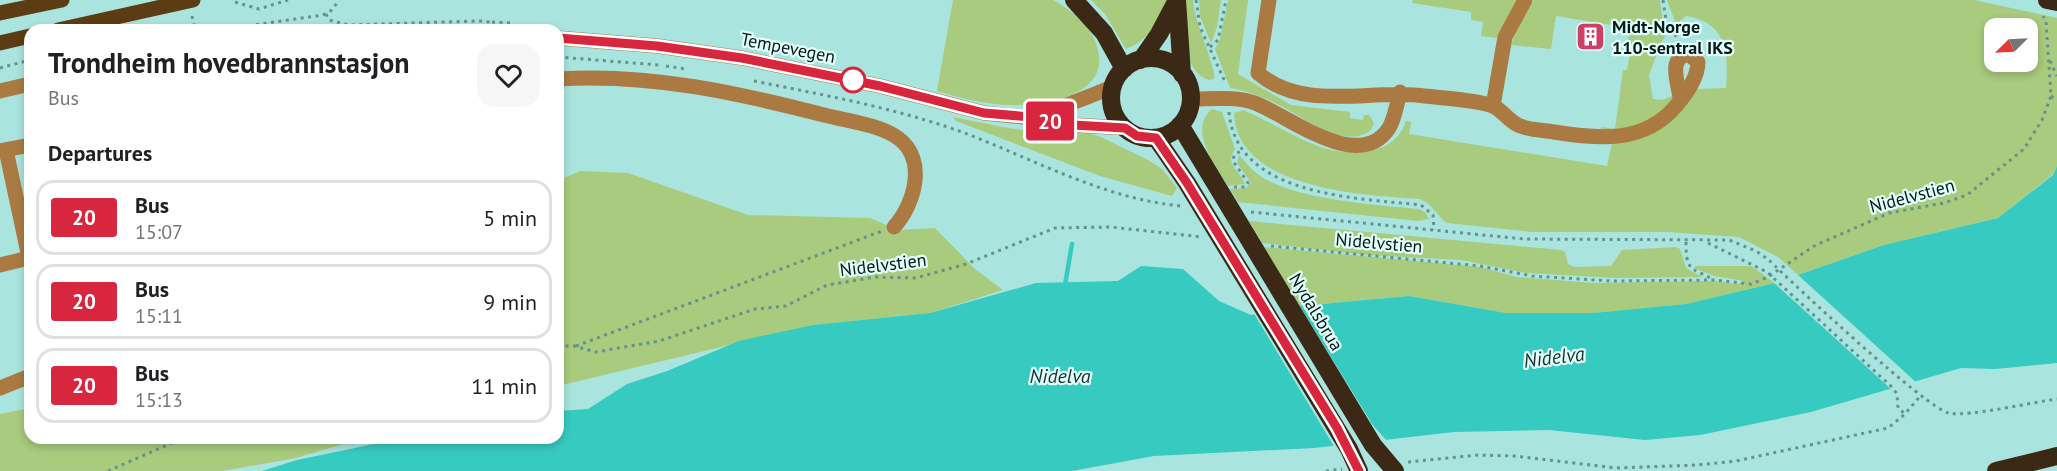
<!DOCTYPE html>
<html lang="en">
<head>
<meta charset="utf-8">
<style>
  :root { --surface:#fff; --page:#f6f6f6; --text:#202124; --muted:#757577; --line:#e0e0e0 }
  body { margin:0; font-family:"PT Sans",sans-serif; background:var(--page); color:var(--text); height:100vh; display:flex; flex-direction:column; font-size:22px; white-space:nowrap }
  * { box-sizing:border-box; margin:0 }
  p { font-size:20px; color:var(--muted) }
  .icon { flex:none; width:33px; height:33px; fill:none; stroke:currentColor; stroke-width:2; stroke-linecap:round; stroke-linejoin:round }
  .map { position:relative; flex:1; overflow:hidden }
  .side { position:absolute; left:24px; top:24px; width:540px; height:420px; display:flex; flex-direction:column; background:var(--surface); border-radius:18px; box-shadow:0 3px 9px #0003 }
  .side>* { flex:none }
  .badge { padding:0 12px; border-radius:4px; font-size:21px; line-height:39px }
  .needle { width:39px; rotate:246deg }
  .controls { position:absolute; left:1984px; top:18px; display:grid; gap:12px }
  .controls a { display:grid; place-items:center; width:54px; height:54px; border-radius:12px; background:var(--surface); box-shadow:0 3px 9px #0003; font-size:30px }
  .map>.badge { position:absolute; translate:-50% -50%; box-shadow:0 0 0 3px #fff }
  h2 { padding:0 24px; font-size:22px; line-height:54px }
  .round { display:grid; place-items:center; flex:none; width:63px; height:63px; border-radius:18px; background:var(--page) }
  .head { display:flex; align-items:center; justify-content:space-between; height:102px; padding:0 24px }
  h1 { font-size:28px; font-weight:700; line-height:45px }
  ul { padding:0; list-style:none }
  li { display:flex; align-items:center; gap:18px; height:75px; margin:0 12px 9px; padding:0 12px; border:3px solid var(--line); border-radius:18px }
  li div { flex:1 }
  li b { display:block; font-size:22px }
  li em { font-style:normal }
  li .badge { min-width:66px; font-weight:700; text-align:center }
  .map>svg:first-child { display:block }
  .green { fill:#a8cb7e; fill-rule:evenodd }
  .water { fill:#37cac1 }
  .pier { fill:#aae4de }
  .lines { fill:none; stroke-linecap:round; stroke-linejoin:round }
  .stream { stroke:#37cac1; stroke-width:4.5 }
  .path { stroke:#66928e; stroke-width:3; stroke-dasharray:3 4.5; stroke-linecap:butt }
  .minor { stroke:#aa7a42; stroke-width:15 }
  .major { stroke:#5c3c12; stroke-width:15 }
  .highway { stroke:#3b2915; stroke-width:18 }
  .line-casing { stroke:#fff; stroke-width:14 }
  .line { stroke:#d7263d; stroke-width:9 }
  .stop-dot { fill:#fff; stroke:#d7263d; stroke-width:3 }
  .labels { text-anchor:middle; stroke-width:4.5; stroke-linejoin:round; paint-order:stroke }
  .poi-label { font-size:18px; font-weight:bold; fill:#031a18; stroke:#e2fefb; text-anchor:start }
  .street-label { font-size:18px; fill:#031a18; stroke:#e2fefb }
  .water-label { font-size:20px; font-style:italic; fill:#163431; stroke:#e2fefb }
</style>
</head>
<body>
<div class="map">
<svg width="2057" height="471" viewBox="0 0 2057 471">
  <rect width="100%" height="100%" fill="#aae4de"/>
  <!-- green -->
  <path class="green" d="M953 0H1053C1073 11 1093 27 1098 50 1110 98 1038 106 1005 105 981 103 959 98 937 91Z
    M1091 0H1167C1160 21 1148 41 1126 49L1105 14Z
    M1186 0H1193C1193 18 1218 72 1214 79L1209 80C1180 71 1185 24 1186 0Z
    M1199 0H1221L1217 27 1211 43 1200 16Z
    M1228 0H1248L1238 74 1291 105 1350 112V118L1363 120 1364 115H1369L1374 123 1371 130C1344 151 1302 116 1279 105 1263 97 1248 91 1230 88L1215 49 1220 39Z
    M1413 0H1518L1499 38 1481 36 1483 22 1471 20V12L1412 3Z
    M1534 0H1660L1665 37 1662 41 1649 75 1653 99 1662 100 1672 96 1673 105 1635 129 1601 130V127L1615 129 1623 70H1627L1630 54 1626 53 1630 28 1556 16 1551 49 1511 45 1520 22Z
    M1667 0H1974L2057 18V166L2053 174 1998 218 1884 245 1798 275 1778 257 1739 237 1666 232H1532L1447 223C1436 215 1433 204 1420 199 1364 195 1237 190 1234 113L1243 110C1267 120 1295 138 1318 146 1348 157 1395 157 1406 121L1411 122 1409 134 1607 166 1612 143 1696 89 1726 88C1729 52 1726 22 1686 16L1676 24ZM1995 28H2028V62H1995Z
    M1212 109 1222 112 1235 149C1224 164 1240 171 1245 184L1228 186C1216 167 1187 129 1212 109Z
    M953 117 1008 128 1040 132 1089 133 1101 137 1148 160 1162 169 1177 188 1172 196 1100 176 956 121Z
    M1239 155C1247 164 1256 175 1267 180 1309 201 1373 204 1419 209L1425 212 1429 219 1418 221 1238 202 1230 189 1246 188 1251 183 1237 163Z
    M581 171 628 173 748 215 870 218 898 230 935 228 975 269 1003 290 930 313 813 325 558 386V180Z
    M1249 221 1561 250 1565 252 1568 264 1574 267 1611 266 1622 250 1676 247 1680 249 1686 268 1702 277 1617 278 1526 273 1461 260 1368 255 1262 243Z
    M1264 247 1480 267 1517 277 1594 283 1714 281 1738 284 1744 281 1714 276 1694 268 1696 266H1751L1775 283 1686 304 1593 313H1506L1409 296 1300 306Z
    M30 408V438H364L296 458 222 471H0V414Z"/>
  <!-- water -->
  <path class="water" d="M2057 166V363L1995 369 1961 368 1811 412 1700 435 1645 440 1549 430 1454 432 1314 448 1154 456 1072 471H262L297 460 403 438H558V411L588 409 627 384 667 371 739 341 813 325 930 313 1036 283 1118 281 1141 266 1183 269 1219 301 1251 315 1300 306 1409 296 1506 313H1593L1686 304 1775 283 1884 245 1998 218 2053 175Z"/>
  <!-- pier -->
  <path class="pier" d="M1796 273 1798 275 1917 383 1892 390 1772 281Z
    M1298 303 1372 424 1387 441 1335 448 1253 312Z"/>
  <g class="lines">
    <!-- stream -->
    <path class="stream" d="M1065 285 1072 244"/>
    <!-- path -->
    <path class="path" d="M1196 0 1200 27 1226 84
      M1663 0 1668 33 1672 29 1680 43
      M235 2 259 9 288 0
      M326 14 329 20 348 25 478 21 490 22 498 30
      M192 16 195 30
      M492 22 512 23
      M219 30 323 15 332 10 339 0
      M1210 47 1218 40 1226 0
      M558 57 659 65
      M2050 61 2057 76
      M666 66 686 69
      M0 68 30 60
      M754 81C824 95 895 108 962 132 1033 159 1105 199 1181 206
      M2051 96 2057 100
      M1229 112C1236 196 1356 198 1421 205L1433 215 1434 230
      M1234 187H1245L1248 183 1233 161 1234 155 1242 150
      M1251 212 1524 239 1729 240 1756 251 1769 260C1792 283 1928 410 1949 413 1970 417 2033 402 2057 399
      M1686 242C1686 269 1689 268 1713 279
      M1708 243 1767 272 1893 388 1897 394 1898 408 1905 414
      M1271 246 1480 266 1532 276 1612 281 1715 280 1751 284 1768 277 1814 246 1889 213 1944 203 1967 195 2024 149 2042 120 2051 96 2046 21 2043 16
      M558 346H574L596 352 659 341 755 309 786 306 827 285 876 277 916 278 966 264 1055 228 1111 227 1202 237
      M576 346 882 231
      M1408 462 1478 455 1514 456 1616 468 1698 465 1736 461 1888 428 1905 414 1921 395
      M108 471 183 438
      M1326 471 1342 469"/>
    <!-- minor -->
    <path class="minor" d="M1269 0 1258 73C1305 113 1371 88 1425 96 1442 98 1479 100 1493 106 1502 110 1509 121 1518 125 1527 130 1543 130 1554 132 1598 139 1644 144 1676 106 1686 94 1698 78 1698 62L1688 54C1666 59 1680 85 1680 101
      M558 38 657 46 742 58 880 86 984 113 1043 119 1056 124 1125 128
      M558 79C650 73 739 93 828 116 849 121 880 125 898 138 928 160 914 205 894 227
      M0 91 30 84
      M1190 99C1212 99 1235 96 1255 103 1289 116 1359 174 1389 128 1395 118 1397 103 1400 92
      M1493 106 1505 37 1525 0
      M1043 119C1057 105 1093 97 1113 86
      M6 150 30 262
      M0 151 30 145
      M0 265 29 258
      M0 388 30 376"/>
    <!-- major -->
    <path class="major" d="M0 13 62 0
      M58 30 193 0
      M0 43 30 36"/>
    <!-- highway -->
    <path class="highway" d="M1074 0 1104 33 1124 69
      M1177 0 1182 74
      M2047 0 2057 2
      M1111 98a40 40 0 1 1 80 0a40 40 0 1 1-80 0Z
      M1141 60 1159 34 1177 0
      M1180 125 1373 445 1395 471
      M1156 138 1187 183 1349 449 1359 471
      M1996 471 2057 456"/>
  </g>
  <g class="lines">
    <defs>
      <path id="line" d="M558 38 657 46 742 58 880 86 984 113 1043 118 1056 124 1125 128 1137 136 1156 138 1187 183 1337 428 1359 471"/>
    </defs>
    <!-- line casing -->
    <use href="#line" class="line-casing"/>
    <!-- line -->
    <use href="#line" class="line"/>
  </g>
  <!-- icons -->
  <defs>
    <symbol id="building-square" viewBox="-11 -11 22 22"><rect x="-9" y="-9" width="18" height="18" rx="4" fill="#ce3f65" stroke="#e2fefb"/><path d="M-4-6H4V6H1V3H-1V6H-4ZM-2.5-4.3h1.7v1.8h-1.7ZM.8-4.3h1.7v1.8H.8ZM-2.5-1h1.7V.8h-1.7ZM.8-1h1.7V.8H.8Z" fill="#fff"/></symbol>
  </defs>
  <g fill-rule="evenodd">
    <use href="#building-square" x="1574" y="20" width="33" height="33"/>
  </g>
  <!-- markers -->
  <circle class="stop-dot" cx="853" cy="80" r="12"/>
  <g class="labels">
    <!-- poi labels -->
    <g class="poi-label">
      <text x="1612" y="33">Midt-Norge<tspan x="1612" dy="21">110-sentral IKS</tspan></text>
    </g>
    <!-- street labels -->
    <g class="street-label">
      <text transform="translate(788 48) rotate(11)" y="6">Tempevegen</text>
      <text transform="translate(1912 196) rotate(-15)" y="6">Nidelvstien</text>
      <text transform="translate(1379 243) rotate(5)" y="6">Nidelvstien</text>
      <text transform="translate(883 265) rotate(-7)" y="6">Nidelvstien</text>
      <text transform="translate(1316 312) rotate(59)" y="6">Nydalsbrua</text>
    </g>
    <!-- water labels -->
    <g class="water-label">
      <text transform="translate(1554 357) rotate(-7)" y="7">Nidelva</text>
      <text x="1060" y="383">Nidelva</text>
    </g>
  </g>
</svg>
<div class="controls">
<a><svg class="needle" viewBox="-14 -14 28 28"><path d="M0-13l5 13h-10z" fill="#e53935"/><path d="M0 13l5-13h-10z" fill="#757577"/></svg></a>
</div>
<b class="badge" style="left:1050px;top:121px;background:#d7263d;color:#fff">20</b>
<section class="side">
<div class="head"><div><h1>Trondheim hovedbrannstasjon</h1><p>Bus</p></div><a class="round"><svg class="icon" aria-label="heart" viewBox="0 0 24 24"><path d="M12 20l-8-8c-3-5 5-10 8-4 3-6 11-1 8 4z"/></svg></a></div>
<h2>Departures</h2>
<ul>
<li><span class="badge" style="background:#d7263d;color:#fff">20</span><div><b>Bus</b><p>15:07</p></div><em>5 min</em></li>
<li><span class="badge" style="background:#d7263d;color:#fff">20</span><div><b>Bus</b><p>15:11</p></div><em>9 min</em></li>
<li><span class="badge" style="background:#d7263d;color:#fff">20</span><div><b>Bus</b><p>15:13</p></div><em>11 min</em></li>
</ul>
</section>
</div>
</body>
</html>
